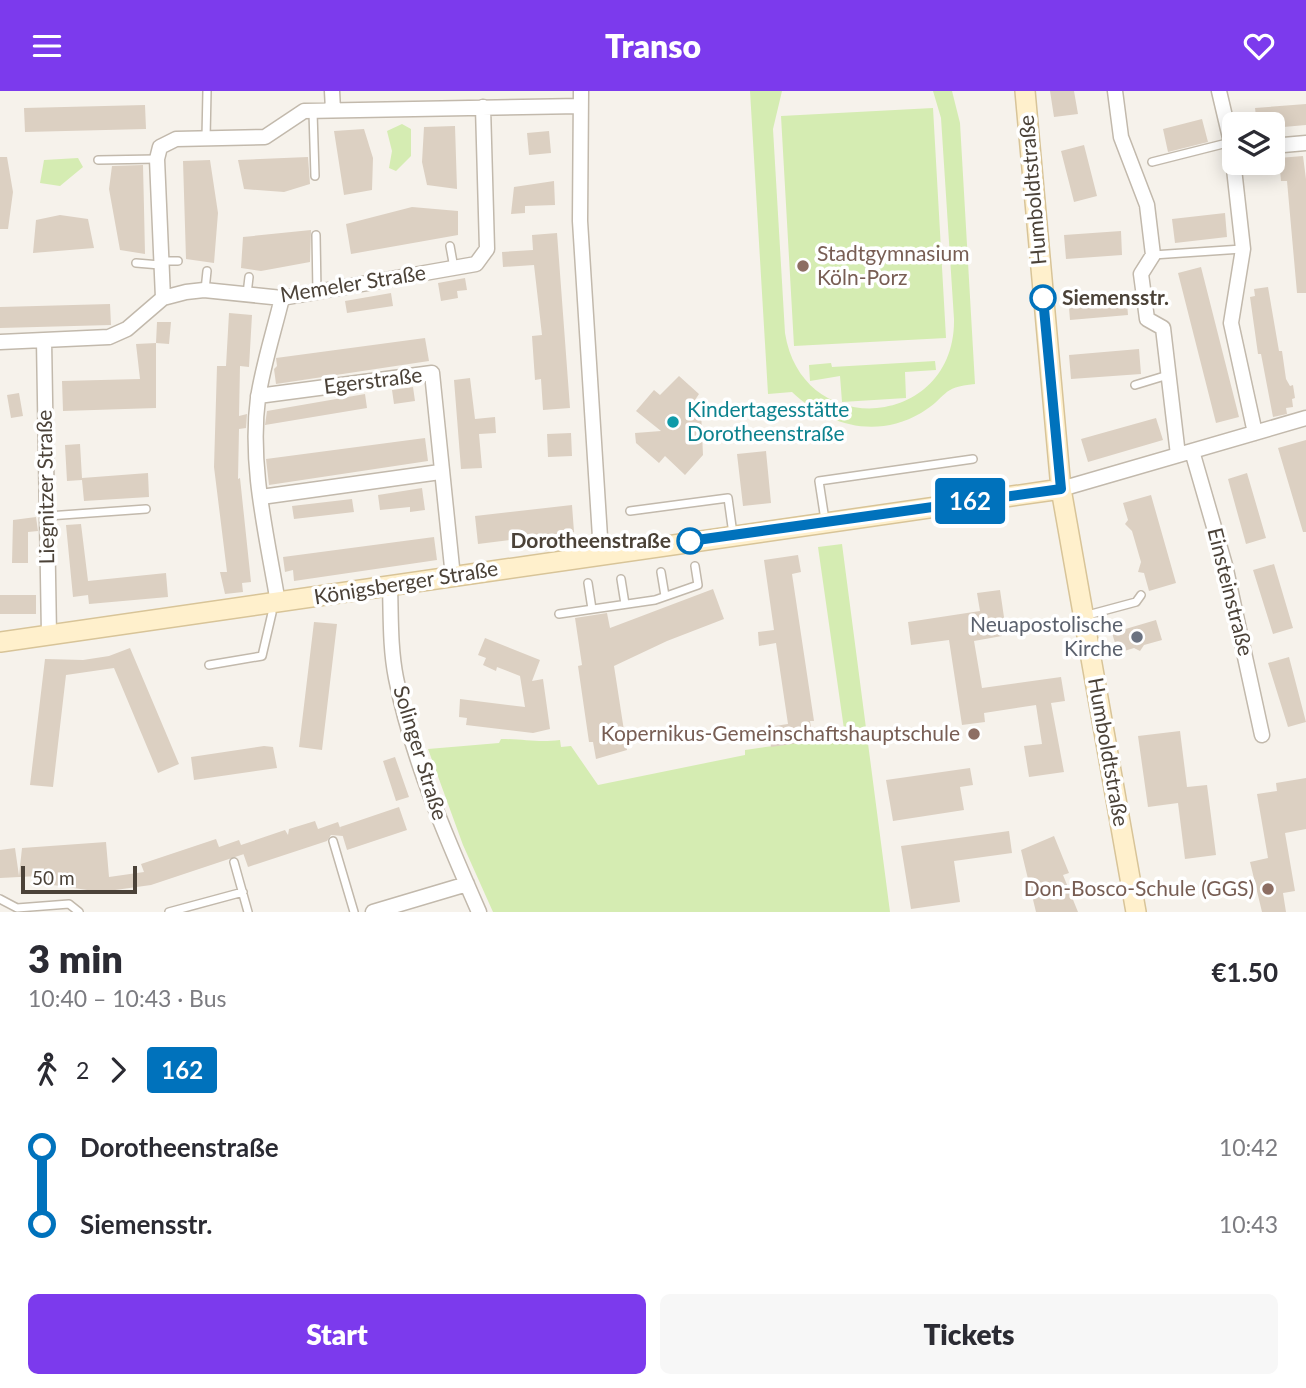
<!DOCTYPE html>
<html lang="en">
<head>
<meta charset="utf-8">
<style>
  :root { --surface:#fff; --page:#f7f7f7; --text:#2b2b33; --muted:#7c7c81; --accent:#7c3aed }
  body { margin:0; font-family:Lato,sans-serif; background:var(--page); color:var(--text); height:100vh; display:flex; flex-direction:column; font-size:26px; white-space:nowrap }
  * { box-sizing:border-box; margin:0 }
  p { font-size:23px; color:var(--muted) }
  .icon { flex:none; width:38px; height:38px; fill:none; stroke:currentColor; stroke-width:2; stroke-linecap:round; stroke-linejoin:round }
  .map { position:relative; height:821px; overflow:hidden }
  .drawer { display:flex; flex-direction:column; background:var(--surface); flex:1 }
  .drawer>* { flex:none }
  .badge { padding:0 14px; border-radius:5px; font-size:24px; line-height:46px }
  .buttons { position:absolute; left:1222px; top:21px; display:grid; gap:14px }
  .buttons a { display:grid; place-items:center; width:63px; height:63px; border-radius:10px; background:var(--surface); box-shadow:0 4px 18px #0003; font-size:35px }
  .scale { position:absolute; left:21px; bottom:18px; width:116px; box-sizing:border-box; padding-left:7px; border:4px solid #4b4238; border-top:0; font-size:19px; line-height:24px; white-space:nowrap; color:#4b4238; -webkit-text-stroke:5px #fff; paint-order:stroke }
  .map>.badge { position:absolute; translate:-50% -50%; box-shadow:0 0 0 4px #fff }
  .legs { display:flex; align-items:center; gap:10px; height:77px; padding:0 28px; font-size:23px }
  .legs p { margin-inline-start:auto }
  .summary { display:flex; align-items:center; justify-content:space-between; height:119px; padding:0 28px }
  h1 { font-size:38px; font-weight:800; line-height:52px }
  .action { display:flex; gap:14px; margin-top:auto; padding:14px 28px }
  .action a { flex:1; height:80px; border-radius:10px; background:var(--accent); color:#fff; font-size:28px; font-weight:800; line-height:80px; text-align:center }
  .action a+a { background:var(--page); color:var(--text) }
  ul { padding:0 28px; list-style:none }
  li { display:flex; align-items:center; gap:24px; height:77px; font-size:26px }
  li i { display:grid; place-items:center; width:10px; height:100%; margin:0 9px; background:currentColor }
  li i::after { content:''; width:18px; height:18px; margin:-9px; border:5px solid; border-radius:50%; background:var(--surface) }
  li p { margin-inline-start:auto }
  li:first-child i { background:linear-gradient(#0000 50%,currentColor 0) }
  li:last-child i { background:linear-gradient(currentColor 50%,#0000 0) }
  header { display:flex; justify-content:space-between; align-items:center; height:91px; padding:0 28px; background:var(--accent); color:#fff; font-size:32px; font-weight:800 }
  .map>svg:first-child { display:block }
  .green { fill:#d5ecb2 }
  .building { fill:#dcd0c2 }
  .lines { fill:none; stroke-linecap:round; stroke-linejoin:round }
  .lane-casing { stroke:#c2b9ac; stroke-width:10 }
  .street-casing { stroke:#c2b9ac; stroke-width:17 }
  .secondary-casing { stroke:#d8c498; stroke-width:22 }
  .lane { stroke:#fff; stroke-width:7 }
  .street { stroke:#fff; stroke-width:14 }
  .secondary { stroke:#fff0cc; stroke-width:19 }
  .line-1-casing { stroke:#fff; stroke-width:16 }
  .line-1 { stroke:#0072bc; stroke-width:10 }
  .education-dot { fill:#8d6e63; stroke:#fff; stroke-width:2.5 }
  .stop-1-dot { fill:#fff; stroke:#0072bc; stroke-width:3.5 }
  .culture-dot { fill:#0f9aa8; stroke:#fff; stroke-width:2.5 }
  .worship-dot { fill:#6b7280; stroke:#fff; stroke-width:2.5 }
  .labels { text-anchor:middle; stroke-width:7; stroke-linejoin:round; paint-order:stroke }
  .street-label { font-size:21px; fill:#4b4238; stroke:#fff }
  .education-label { font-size:21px; fill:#785e54; stroke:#fff; text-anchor:end }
  .stop-label { font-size:21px; font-weight:bold; fill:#4b4238; stroke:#fff; text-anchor:start }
  .culture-label { font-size:21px; fill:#0d838f; stroke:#fff; text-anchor:start }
  .worship-label { font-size:21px; fill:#5b616d; stroke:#fff; text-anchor:end }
</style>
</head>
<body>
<header><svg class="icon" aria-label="menu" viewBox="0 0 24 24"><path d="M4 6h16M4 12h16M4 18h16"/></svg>Transo<svg class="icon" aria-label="heart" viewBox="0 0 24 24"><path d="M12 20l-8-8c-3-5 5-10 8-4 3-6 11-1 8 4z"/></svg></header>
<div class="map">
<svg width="1306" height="821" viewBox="0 0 1306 821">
  <rect width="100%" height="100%" fill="#f6f2eb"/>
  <!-- green -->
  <path class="green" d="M750 0H782L773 38 785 242C802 351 956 338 954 228L941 27 933 0H952L960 32 975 293C940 296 948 306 921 322 876 348 828 335 792 301L768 303Z
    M933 17 946 247 794 255 781 25Z
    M402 33 411 38V65L396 80 389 77 392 60 387 40Z
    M78 67 83 76 60 95 40 92 44 69Z
    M935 270 936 279 905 281 906 307 842 311 840 285 810 290 809 274 831 272 832 276Z
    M842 453 890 821H493L463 754 428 658 499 652 501 648C524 648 538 652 560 649L561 656 571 655 598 694 745 664V659L845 645 818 456Z"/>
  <!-- building -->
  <path class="building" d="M1050 0H1074L1078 23 1054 26Z
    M1306 13V34L1272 37V33H1257L1255 17Z
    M145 14 146 38 25 41 24 17Z
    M1202 28 1208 51 1168 61 1163 38Z
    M455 35 457 98 427 94 422 71 424 36Z
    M364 38 373 67 372 99 344 104 334 40Z
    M549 40 551 62 529 64 527 42Z
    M1084 54 1097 105 1074 111 1061 60Z
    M1303 65 1306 88V202H1297L1287 90H1281L1279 67Z
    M0 66H7L13 101 8 138H0Z
    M308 66 310 93 284 101 244 98 238 69Z
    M210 69 218 122 214 172 186 168 183 70Z
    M143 74 144 117 145 163 120 159 109 98 112 75Z
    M554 90 555 114 525 115V122L511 123 514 96Z
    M412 116 458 120V144L351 163 346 133Z
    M1225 122 1227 146 1175 152 1172 128Z
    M60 124 88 128 94 157 33 162 36 129Z
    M311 139 310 171 261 180 241 177 243 146Z
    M1121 140 1122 164 1066 168 1064 144Z
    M557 142 570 317 543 319 541 288 535 289 532 245 542 244 534 174 503 176 502 161 533 159 532 144Z
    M1201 176 1239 326 1216 332 1178 182Z
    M465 187 467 199 457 200 458 207 441 210 438 192Z
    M1268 196 1279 260H1282L1286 288 1290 295 1293 294 1295 307 1292 308 1293 316 1286 317 1287 323 1273 326 1261 263H1258L1250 206 1255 205 1254 198Z
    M1126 200 1128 224 1070 229 1068 204Z
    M391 202 393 215 347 222 345 210Z
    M110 213 111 234 0 237V216Z
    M229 222 252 224 249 276 240 275 239 325 247 323 246 337 239 338 238 388 240 387 251 491 242 492 243 501 225 503 220 481H227L214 376 217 275H226Z
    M157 231H171L169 253 156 252Z
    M425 247 429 270 276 293 274 278 277 275 276 267Z
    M156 252V317L63 320 62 290 140 288 136 253Z
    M1139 258 1141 283 1071 288 1069 264Z
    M679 285 699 303 687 321 701 320 703 364 685 384 665 365 659 372 636 352 635 342 661 340 636 320 654 299 660 304Z
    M470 287 475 328 495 326 496 342 479 343 482 377 461 378 454 289Z
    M413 296 415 310 394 313 392 299Z
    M19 302 23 325 11 327 7 304Z
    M365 303 367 317 265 334 267 320Z
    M1156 327 1163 349 1088 371 1081 348Z
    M571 342 572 365 548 366 547 343Z
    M425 347 428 370 269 394 266 368Z
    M1306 349V441H1303L1278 357Z
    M80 353 82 387 148 382 149 406 84 410 82 389 67 390 65 354Z
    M766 360 771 412 743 415 737 363Z
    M1247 382 1266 447 1246 453 1228 388Z
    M422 397 425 419 410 421V416L380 419 378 404Z
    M1151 404 1176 492 1149 500 1144 482 1138 481 1141 471 1132 440 1125 433 1128 429 1123 412Z
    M352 408 354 421 294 428 292 415Z
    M572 414 574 441 478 453 475 425Z
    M36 426 38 440 28 441V472H12L13 429Z
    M81 433 88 490 166 482 168 506 89 513 88 504 73 506 66 434Z
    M434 446 437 469 294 490 293 479 285 481 283 466Z
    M798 464 801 481 792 483 814 630H810L813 650 771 656 768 636 788 633 776 552 759 555 758 541 774 539 764 469Z
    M1274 473 1293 537 1273 543 1253 479Z
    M713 498 724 528 667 550 614 575 627 659 596 668 593 651H589L578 575 582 574 575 527 607 522 610 537Z
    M1000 499 1005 533 1000 534 1002 545 974 550 982 597 1061 586 1065 610 1051 612 1064 681 1029 686 1024 655 1042 653 1036 614 984 622 985 631 962 634 949 549 911 554 908 531 980 520 977 502Z
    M0 504H36V523H0Z
    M1156 529 1162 549 1144 554 1140 560 1134 557 1118 562 1112 542Z
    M314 531 337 533 322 659 299 656Z
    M485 547 540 569 532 590 543 588 550 638 533 642 466 634 467 627 459 626 460 608 525 616 520 585 497 576 496 580 483 574 486 567 478 564Z
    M130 557 179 673 158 682 114 577 66 584 53 696 30 694 45 568 83 569 109 565Z
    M1289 566 1306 631 1288 636 1268 572Z
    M1180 640 1187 696 1207 694 1216 764 1185 768 1178 712 1148 716 1138 645Z
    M264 655 273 656 277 677 194 689 191 666Z
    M395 666 409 706 396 710 383 670Z
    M970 677 973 694 960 696 964 719 893 730 886 689Z
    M1306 687V738L1285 742 1295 800 1283 802 1286 821H1262L1250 771 1268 767 1257 703 1277 700 1276 692Z
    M399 716 407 739 347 759 340 736Z
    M315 730 318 738 338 731 343 745 331 744 327 750 248 776 241 756 244 763 151 794 101 801 39 792V785L0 787V759L15 757 19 785 22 757 106 751 109 786 144 781 141 773 216 748 219 756 239 749 241 754 285 739 288 744 289 738Z
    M1009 740 1012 762 954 770 960 811 911 818 901 755Z
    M1054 745 1069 782 1063 784 1078 821H1036L1021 759Z"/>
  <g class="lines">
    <defs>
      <path id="lane" d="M313 21 315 85
        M206 47 207 0
        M98 69 157 68
        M1152 71 1231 51
        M316 144 317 201
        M450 155 454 177
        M1153 164 1242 158
        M160 170H178
        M136 172 160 174
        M205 199 207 180
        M247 203 249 186
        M1135 294 1168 284
        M630 420 728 407 733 443
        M48 425 146 418
        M825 429 819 390 973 368
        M661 481 665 505
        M621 488 625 513
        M588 492 592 518
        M559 523 655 509 698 494 695 475
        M1084 525 1136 511 1141 504
        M209 574 262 565 272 522 270 512
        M333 750 354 821
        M234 771 248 821
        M0 808 17 817 69 813 79 821
        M169 821 243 801"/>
      <path id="street" d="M332 0 333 19
        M581 0 580 130 601 462
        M1115 0 1121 46 1147 114 1153 164 1141 183 1147 228 1163 237 1178 364
        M1219 0 1231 51 1243 158 1231 232 1255 342
        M1272 55 1306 52
        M163 207 157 68 160 56 176 48 265 46 304 20 580 15
        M44 249 49 544
        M0 251 109 246 127 238 163 207 186 201 204 199 282 207 476 173 487 158 483 16
        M258 305 432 282 453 486
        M1192 360 1225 474 1262 644
        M1061 398 1306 327
        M261 406 440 381
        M390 495C391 526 390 557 396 587 412 668 446 746 479 821
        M278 512C267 445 249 375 258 307 263 274 274 240 282 207
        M373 821 467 793"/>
      <path id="secondary" d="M1025 0 1061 398 1136 821
        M0 551 1061 398"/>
    </defs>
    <!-- lane casing -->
    <use href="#lane" class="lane-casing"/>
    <!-- street casing -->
    <use href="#street" class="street-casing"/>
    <!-- secondary casing -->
    <use href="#secondary" class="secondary-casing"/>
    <!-- lane -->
    <use href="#lane" class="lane"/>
    <!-- street -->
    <use href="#street" class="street"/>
    <!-- secondary -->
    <use href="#secondary" class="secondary"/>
  </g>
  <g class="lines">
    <defs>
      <path id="line-1" d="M690 450 1061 398 1043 207"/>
    </defs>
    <!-- line-1 casing -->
    <use href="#line-1" class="line-1-casing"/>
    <!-- line-1 -->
    <use href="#line-1" class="line-1"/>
  </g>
  <!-- markers -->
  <g class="education-dot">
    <circle cx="803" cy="175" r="7"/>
    <circle cx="974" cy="643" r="7"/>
    <circle cx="1268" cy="798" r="7"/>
  </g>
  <g class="stop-1-dot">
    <circle cx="1043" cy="207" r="12"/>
    <circle cx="690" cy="450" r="12"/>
  </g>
  <circle class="culture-dot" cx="673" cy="331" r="7"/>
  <circle class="worship-dot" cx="1137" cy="546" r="7"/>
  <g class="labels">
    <!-- street labels -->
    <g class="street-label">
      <text transform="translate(1033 99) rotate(-95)" y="7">Humboldtstraße</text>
      <text transform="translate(353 193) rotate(-9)" y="7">Memeler Straße</text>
      <text transform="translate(373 290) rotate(-7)" y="7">Egerstraße</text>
      <text transform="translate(46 396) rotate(-91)" y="7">Liegnitzer Straße</text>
      <text transform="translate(406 492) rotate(-9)" y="7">Königsberger Straße</text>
      <text transform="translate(1230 501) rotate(76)" y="7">Einsteinstraße</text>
      <text transform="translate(1108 661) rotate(80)" y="7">Humboldtstraße</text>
      <text transform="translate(420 662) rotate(73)" y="7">Solinger Straße</text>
    </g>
    <!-- education labels -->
    <g class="education-label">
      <text x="817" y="170" text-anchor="start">Stadtgymnasium<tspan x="817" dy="24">Köln-Porz</tspan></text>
      <text x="960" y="650">Kopernikus-Gemeinschaftshauptschule</text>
      <text x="1254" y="805">Don-Bosco-Schule (GGS)</text>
    </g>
    <!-- stop labels -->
    <g class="stop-label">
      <text x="1062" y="214">Siemensstr.</text>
      <text x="671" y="457" text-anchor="end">Dorotheenstraße</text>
    </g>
    <!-- culture labels -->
    <g class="culture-label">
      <text x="687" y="326">Kindertagesstätte<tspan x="687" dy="24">Dorotheenstraße</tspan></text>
    </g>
    <!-- worship labels -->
    <g class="worship-label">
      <text x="1123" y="541">Neuapostolische<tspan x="1123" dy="24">Kirche</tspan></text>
    </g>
  </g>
</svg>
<div class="buttons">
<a><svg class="icon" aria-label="layers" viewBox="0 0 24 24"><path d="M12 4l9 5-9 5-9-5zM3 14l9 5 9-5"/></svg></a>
</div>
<div class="scale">50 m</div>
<b class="badge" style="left:970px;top:410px;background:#0072bc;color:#fff">162</b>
</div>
<section class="drawer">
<div class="summary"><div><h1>3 min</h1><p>10:40 – 10:43 · Bus</p></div><b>€1.50</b></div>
<div class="legs"><svg class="icon" aria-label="walk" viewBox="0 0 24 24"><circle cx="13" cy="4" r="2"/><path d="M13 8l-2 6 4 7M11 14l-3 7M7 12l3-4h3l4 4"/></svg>2<svg class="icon" aria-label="forward" viewBox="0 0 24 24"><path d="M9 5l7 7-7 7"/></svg><b class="badge" style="background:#0072bc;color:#fff">162</b></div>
<ul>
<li><i style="color:#0072bc"></i><b>Dorotheenstraße</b><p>10:42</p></li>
<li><i style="color:#0072bc"></i><b>Siemensstr.</b><p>10:43</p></li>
</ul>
<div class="action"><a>Start</a><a>Tickets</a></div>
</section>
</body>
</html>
